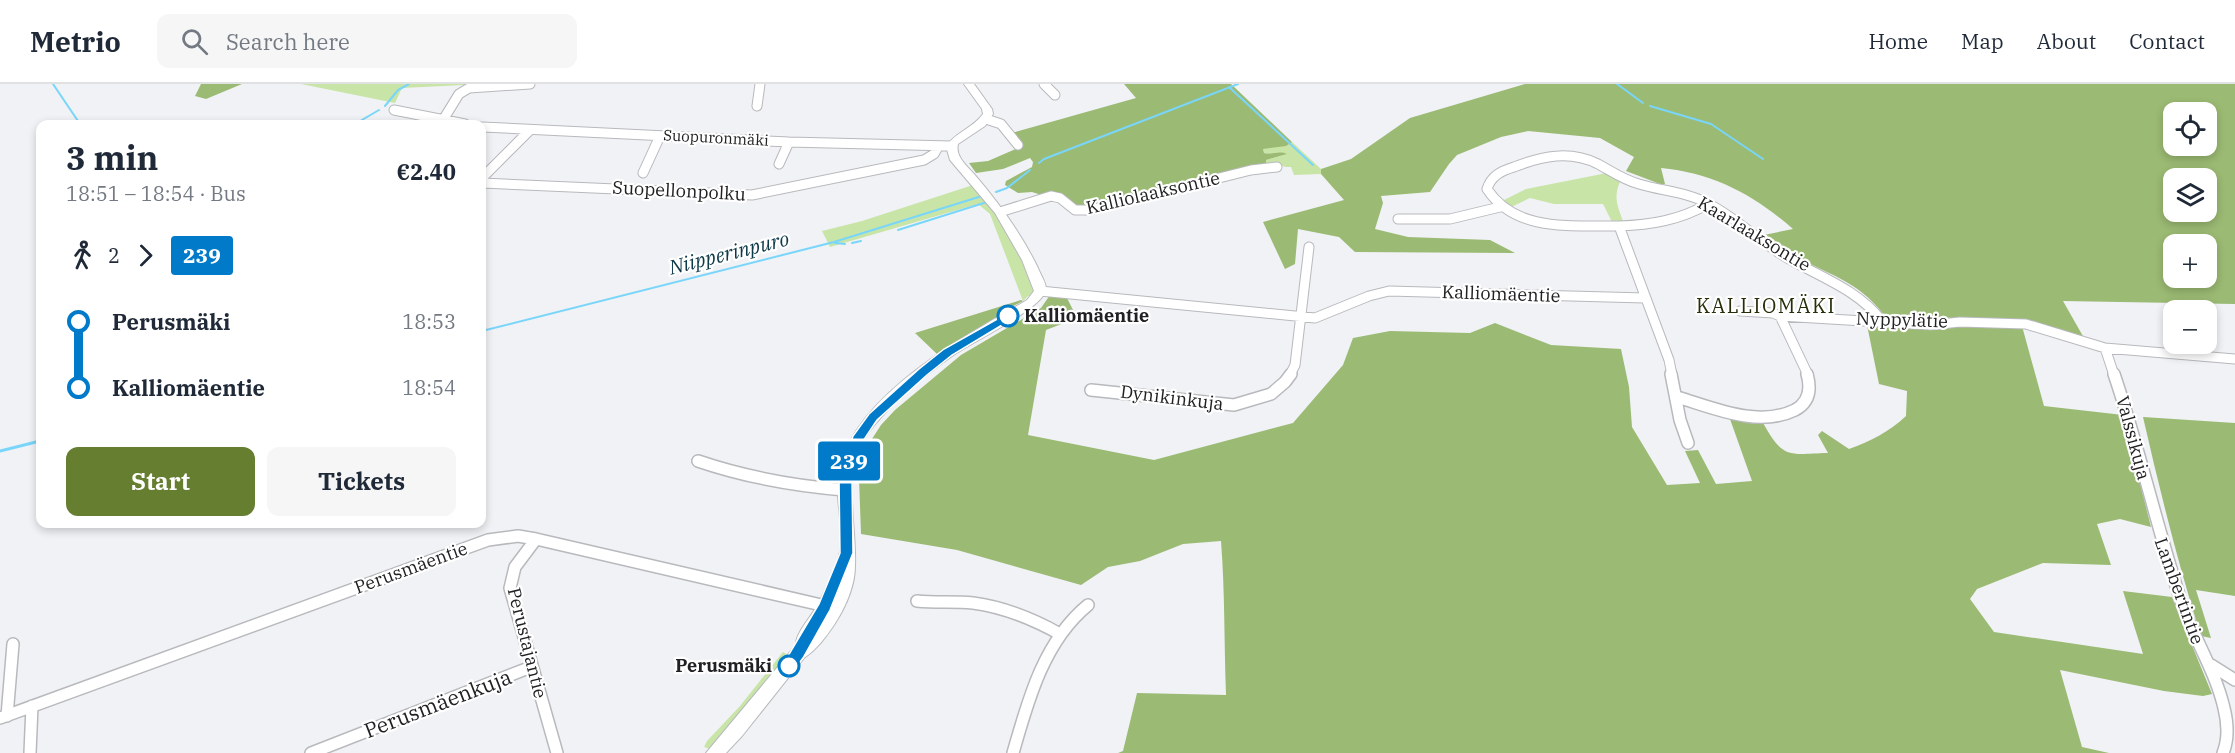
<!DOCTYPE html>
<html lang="en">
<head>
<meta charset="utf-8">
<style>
  :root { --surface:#fff; --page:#f6f6f7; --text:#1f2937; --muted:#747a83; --line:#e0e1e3; --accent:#667e30 }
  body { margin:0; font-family:"IBM Plex Serif",serif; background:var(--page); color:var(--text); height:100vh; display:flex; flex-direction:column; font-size:22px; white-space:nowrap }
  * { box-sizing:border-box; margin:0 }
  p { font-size:20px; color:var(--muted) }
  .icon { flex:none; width:33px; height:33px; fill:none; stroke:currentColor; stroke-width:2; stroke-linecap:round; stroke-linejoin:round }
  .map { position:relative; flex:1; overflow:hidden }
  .drawer { position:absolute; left:36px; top:36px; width:450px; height:408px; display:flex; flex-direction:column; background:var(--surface); border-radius:12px; box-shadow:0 3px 9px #0003 }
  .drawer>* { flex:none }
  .badge { padding:0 12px; border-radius:4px; font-size:21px; line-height:39px }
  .fabs { position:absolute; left:2163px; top:18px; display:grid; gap:12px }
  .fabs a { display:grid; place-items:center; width:54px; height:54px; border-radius:12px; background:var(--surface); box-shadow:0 3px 9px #0003; font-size:30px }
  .map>.badge { position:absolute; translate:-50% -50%; box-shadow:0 0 0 3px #fff }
  .legs { display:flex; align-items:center; gap:9px; height:66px; padding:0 30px; font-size:20px }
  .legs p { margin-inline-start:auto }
  .headline { display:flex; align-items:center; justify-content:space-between; height:102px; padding:0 30px }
  h1 { font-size:33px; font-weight:700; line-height:45px }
  .primary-button { display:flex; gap:12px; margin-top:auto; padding:12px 30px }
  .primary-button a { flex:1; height:69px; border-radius:12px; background:var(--accent); color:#fff; font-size:24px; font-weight:700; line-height:69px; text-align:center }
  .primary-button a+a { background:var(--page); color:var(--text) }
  ul { padding:0 30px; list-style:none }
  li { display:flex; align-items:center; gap:21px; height:66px; font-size:22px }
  li i { display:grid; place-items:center; width:9px; height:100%; margin:0 8px; background:currentColor }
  li i::after { content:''; width:15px; height:15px; margin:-8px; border:4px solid; border-radius:50%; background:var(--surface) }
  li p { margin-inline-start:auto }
  li:first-child i { background:linear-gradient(#0000 50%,currentColor 0) }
  li:last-child i { background:linear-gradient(currentColor 50%,#0000 0) }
  header { display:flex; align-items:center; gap:36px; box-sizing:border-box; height:84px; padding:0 30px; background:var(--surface); border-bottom:2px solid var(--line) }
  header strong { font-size:28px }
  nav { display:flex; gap:33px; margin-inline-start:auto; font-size:21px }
  .search { width:420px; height:54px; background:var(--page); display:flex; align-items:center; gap:15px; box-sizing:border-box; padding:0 21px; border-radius:12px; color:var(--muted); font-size:22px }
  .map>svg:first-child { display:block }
  .green { fill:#c8e5a7 }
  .forest { fill:#9bba73; fill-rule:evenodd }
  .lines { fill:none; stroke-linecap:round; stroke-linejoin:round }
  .stream-far1 { stroke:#79d6fa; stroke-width:2 }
  .stream { stroke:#79d6fa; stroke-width:3 }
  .street-far1-casing { stroke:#b8b9bd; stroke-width:11 }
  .street-casing { stroke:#b8b9bd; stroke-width:14 }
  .secondary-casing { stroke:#b8b9bd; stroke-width:2 }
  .street-far1 { stroke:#fff; stroke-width:9 }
  .street { stroke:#fff; stroke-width:11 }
  .secondary { fill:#fff; fill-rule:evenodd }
  .line-1 { fill:#007ac9; stroke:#fff; stroke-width:1.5 }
  .stop-1-dot { fill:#fff; stroke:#007ac9; stroke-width:3 }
  .labels { text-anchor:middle; stroke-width:4.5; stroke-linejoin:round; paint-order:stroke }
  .far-street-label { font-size:15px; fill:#212123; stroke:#fff }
  .street-label { font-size:18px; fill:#212123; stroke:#fff }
  .stop-label { font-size:18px; font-weight:bold; fill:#212123; stroke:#fff; text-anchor:start }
  .water-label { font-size:20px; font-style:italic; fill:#0e3948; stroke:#fff }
  .neighbourhood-label { font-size:20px; letter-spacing:1.5px; fill:#242f09; stroke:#fff }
  .near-street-label { font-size:21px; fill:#212123; stroke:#fff }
</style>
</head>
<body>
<header>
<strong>Metrio</strong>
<div class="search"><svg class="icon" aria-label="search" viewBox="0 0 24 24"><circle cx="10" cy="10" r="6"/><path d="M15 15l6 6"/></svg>Search here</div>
<nav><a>Home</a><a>Map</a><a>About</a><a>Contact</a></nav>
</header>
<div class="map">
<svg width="2235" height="669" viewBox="0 0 2235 669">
  <rect width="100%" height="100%" fill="#f0f2f5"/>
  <!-- green -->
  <path class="green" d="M301 0H484L402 4 395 19Z
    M1292 58 1321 85V90L1294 91 1291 83C1281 84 1277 77 1266 80V76L1287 70C1279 68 1272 71 1264 69L1263 65Z
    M1607 89 1621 96C1613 112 1617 121 1623 137L1612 138 1603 120H1554L1530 114 1507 125 1498 119 1526 105Z
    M973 101 1004 141 1035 198 1032 212H1028L1023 217 990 130 978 120 830 163 822 147 862 137Z
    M783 568 788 571 711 665 704 663 707 657 740 622Z"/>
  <!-- forest -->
  <path class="forest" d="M201 0H242L206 15 195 12Z
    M1124 0H1231L1292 58 1286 62 1263 65 1264 69C1272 71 1279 66 1287 70L1266 76V80L1085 125 1032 108 1018 109 1005 101 1006 97 1032 83 1033 78 1030 74 1003 85 976 89 969 79 988 77 1018 64 1008 50 1136 14Z
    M1525 0H2235V220L2063 217 2084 254 2021 237 1884 231C1857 195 1823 189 1787 168 1779 163 1772 156 1764 151L1793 145C1754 111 1714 89 1661 84L1665 100H1660L1626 87 1634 73 1600 54 1528 47 1501 53 1457 71 1449 80 1430 108 1381 112 1383 119 1375 145 1408 153 1490 156 1515 169 1355 168 1339 153 1298 145 1295 180 1285 185 1263 138 1344 116 1321 90V85L1351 75 1410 34ZM2174 28H2206V62H2174ZM2174 94H2206V128H2174ZM2174 160H2206V194H2174Z
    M1050 211 1067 214 1077 234 1046 246 1028 351 1154 376 1293 339 1343 281 1353 254 1390 247 1470 249 1495 239 1551 261 1621 265 1629 303 1632 343 1667 401 1700 399 1685 367 1698 366 1716 400 1752 397 1730 335 1763 339C1784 376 1788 370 1828 369L1818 351 1822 347 1849 365C1871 357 1889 348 1906 332L1907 307 1879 300 1867 241 2022 242 2044 322 2123 331 2151 443 2120 435 2097 440 2111 481 2043 479 1977 505 1970 515 1994 548 2143 570 2123 507 2172 513 2212 610 2203 612 2164 607 2060 586 2082 663 2109 669H1118L1123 667 1137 609 1226 611C1224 559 1225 508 1221 457L1183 460 1140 477 1108 483 1081 501 957 466 861 450 859 394 870 358 881 341 895 326 961 271 1041 224Z
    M1021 216 1023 217 1000 229 1001 231 937 270 915 249Z
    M2143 333 2235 339V512L2196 506 2211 554 2201 552C2178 480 2160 407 2143 333Z"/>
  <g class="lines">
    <!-- stream-far1 -->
    <path class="stream-far1" d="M53 0 80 40
      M1617 0 1643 19
      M1229 3 1313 81
      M385 22 398 6 409 0
      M1650 22 1711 40 1763 75
      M191 40H197
      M355 40 379 26
      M1039 79 1044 75 1238 0
      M996 108 1007 104 1030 86
      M898 146 987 118
      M835 159 845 160
      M852 159 861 157
      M482 247 834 158 982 112"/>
    <!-- stream -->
    <path class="stream" d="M0 367 40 357"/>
    <defs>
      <path id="street-far1" d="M1044 0 1055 11
        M757 22 760 0
        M394 26 465 40
        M986 35 1001 40 1018 61
        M443 36 459 10 469 4 530 0
        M482 43 789 58 951 62
        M779 80 789 58
        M643 89 660 52
        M482 94 530 46
        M482 99 752 111 924 76 934 70 938 63
        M1000 128 1051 112 1060 114 1075 126H1091L1251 86 1277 83
        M1398 135H1450L1500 123
        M1619 142C1572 141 1516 149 1487 105 1491 92 1501 87 1514 83 1542 72 1570 66 1598 80 1611 87 1624 96 1639 100 1662 107 1687 108 1709 120 1736 134 1758 156 1784 172 1819 193 1856 204 1882 237
        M1040 207 1315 234 1369 212 1389 207 1645 214
        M1740 227 1773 229 1780 232
        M2105 264 2114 291
        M1290 291 1295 281 1309 163
        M1672 291 1669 276 1619 142C1651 141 1680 136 1708 120
        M1808 291 1780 232 1931 241 1960 238 2026 240 2105 264 2235 275"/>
      <path id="street" d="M1671 290 1680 336 1688 359
        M2114 290C2139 363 2156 440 2180 514 2192 552 2215 585 2224 624 2228 640 2229 654 2223 669
        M1091 306 1234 321 1271 310 1285 298 1291 290
        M1677 313C1714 324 1758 344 1795 326 1810 318 1811 304 1807 290
        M698 377C745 393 796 402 845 406
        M536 455 515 483 510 504 557 669
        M917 517C936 519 954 517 973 519 1004 523 1033 535 1060 550
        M2211 581 2235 596
        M7 632 13 560
        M0 634 488 456 518 452 536 455 830 523
        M30 669 32 622
        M311 669 531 583
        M1013 669C1028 616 1044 557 1088 521"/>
      <path id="secondary" d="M964 0H974L992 25 993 30 985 42 958 60C955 72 966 81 974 90 999 119 1021 149 1038 184 1040 190 1046 198 1046 205 1045 224 969 259 952 272 922 293 891 319 868 349 840 386 857 439 855 482 855 502 845 524 834 541 825 554 817 565 804 574L742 652 726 669H706L796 561C795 550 811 533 817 522 823 512 838 479 840 468 844 444 836 419 838 395 846 315 964 253 1027 216L1034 207 1022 176 995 129 950 76 946 62C956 48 973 44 983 30L982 25Z"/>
    </defs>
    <!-- street-far1 casing -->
    <use href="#street-far1" class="street-far1-casing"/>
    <!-- street casing -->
    <use href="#street" class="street-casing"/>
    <!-- secondary casing -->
    <use href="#secondary" class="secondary-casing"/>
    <!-- street-far1 -->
    <use href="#street-far1" class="street-far1"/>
    <!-- street -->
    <use href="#street" class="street"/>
    <!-- secondary -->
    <use href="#secondary" class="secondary"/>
  </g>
  <!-- line-1 -->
  <path class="line-1" d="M1008 229 1014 232 1012 235 952 271 927 291 877 336 863 357 852 395 853 469 830 526 803 574 794 586H784L782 582 819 520 840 469 839 395 853 352 869 330 919 285 944 265Z"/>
  <!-- markers -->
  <g class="stop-1-dot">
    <circle cx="1008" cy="232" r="10"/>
    <circle cx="789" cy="582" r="10"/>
  </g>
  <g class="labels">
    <!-- far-street labels -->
    <g class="far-street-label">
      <text transform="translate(716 54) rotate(3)" y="5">Suopuronmäki</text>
    </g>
    <!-- street labels -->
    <g class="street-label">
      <text transform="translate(679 107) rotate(3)" y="6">Suopellonpolku</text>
      <text transform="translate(1153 109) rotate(-13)" y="6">Kalliolaaksontie</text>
      <text transform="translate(1754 150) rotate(31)" y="6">Kaarlaaksontie</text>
      <text transform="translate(1501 210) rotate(2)" y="6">Kalliomäentie</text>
      <text transform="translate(1902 236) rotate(2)" y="6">Nyppylätie</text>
      <text transform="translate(1172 314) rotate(7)" y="6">Dynikinkuja</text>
      <text transform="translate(2133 354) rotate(75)" y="6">Valssikuja</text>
      <text transform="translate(411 484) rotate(-20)" y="6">Perusmäentie</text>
      <text transform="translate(2179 507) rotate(70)" y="6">Lambertintie</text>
      <text transform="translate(527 559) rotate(76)" y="6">Perustajantie</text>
    </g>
    <!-- stop labels -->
    <g class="stop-label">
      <text x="1024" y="238">Kalliomäentie</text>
      <text x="772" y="588" text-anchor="end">Perusmäki</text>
    </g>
    <!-- water labels -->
    <g class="water-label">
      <text transform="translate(729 169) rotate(-14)" y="7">Niipperinpuro</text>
    </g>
    <!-- neighbourhood labels -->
    <g class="neighbourhood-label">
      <text x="1766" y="229">KALLIOMÄKI</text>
    </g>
    <!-- near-street labels -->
    <g class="near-street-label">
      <text transform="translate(438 620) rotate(-21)" y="7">Perusmäenkuja</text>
    </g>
  </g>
</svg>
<div class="fabs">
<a><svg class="icon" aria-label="locate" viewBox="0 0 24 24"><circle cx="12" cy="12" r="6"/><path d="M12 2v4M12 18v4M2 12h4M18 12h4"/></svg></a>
<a><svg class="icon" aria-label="layers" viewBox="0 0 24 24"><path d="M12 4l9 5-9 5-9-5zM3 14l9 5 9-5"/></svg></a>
<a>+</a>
<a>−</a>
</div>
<b class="badge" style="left:849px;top:377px;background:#007ac9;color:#fff">239</b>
<section class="drawer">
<div class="headline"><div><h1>3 min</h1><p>18:51 – 18:54 · Bus</p></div><b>€2.40</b></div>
<div class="legs"><svg class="icon" aria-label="walk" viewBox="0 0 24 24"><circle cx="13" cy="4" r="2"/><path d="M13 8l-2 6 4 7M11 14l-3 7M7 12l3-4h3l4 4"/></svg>2<svg class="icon" aria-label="forward" viewBox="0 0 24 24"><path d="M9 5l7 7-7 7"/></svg><b class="badge" style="background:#007ac9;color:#fff">239</b></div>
<ul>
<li><i style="color:#007ac9"></i><b>Perusmäki</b><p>18:53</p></li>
<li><i style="color:#007ac9"></i><b>Kalliomäentie</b><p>18:54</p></li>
</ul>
<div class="primary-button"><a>Start</a><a>Tickets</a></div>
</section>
</div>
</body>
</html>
